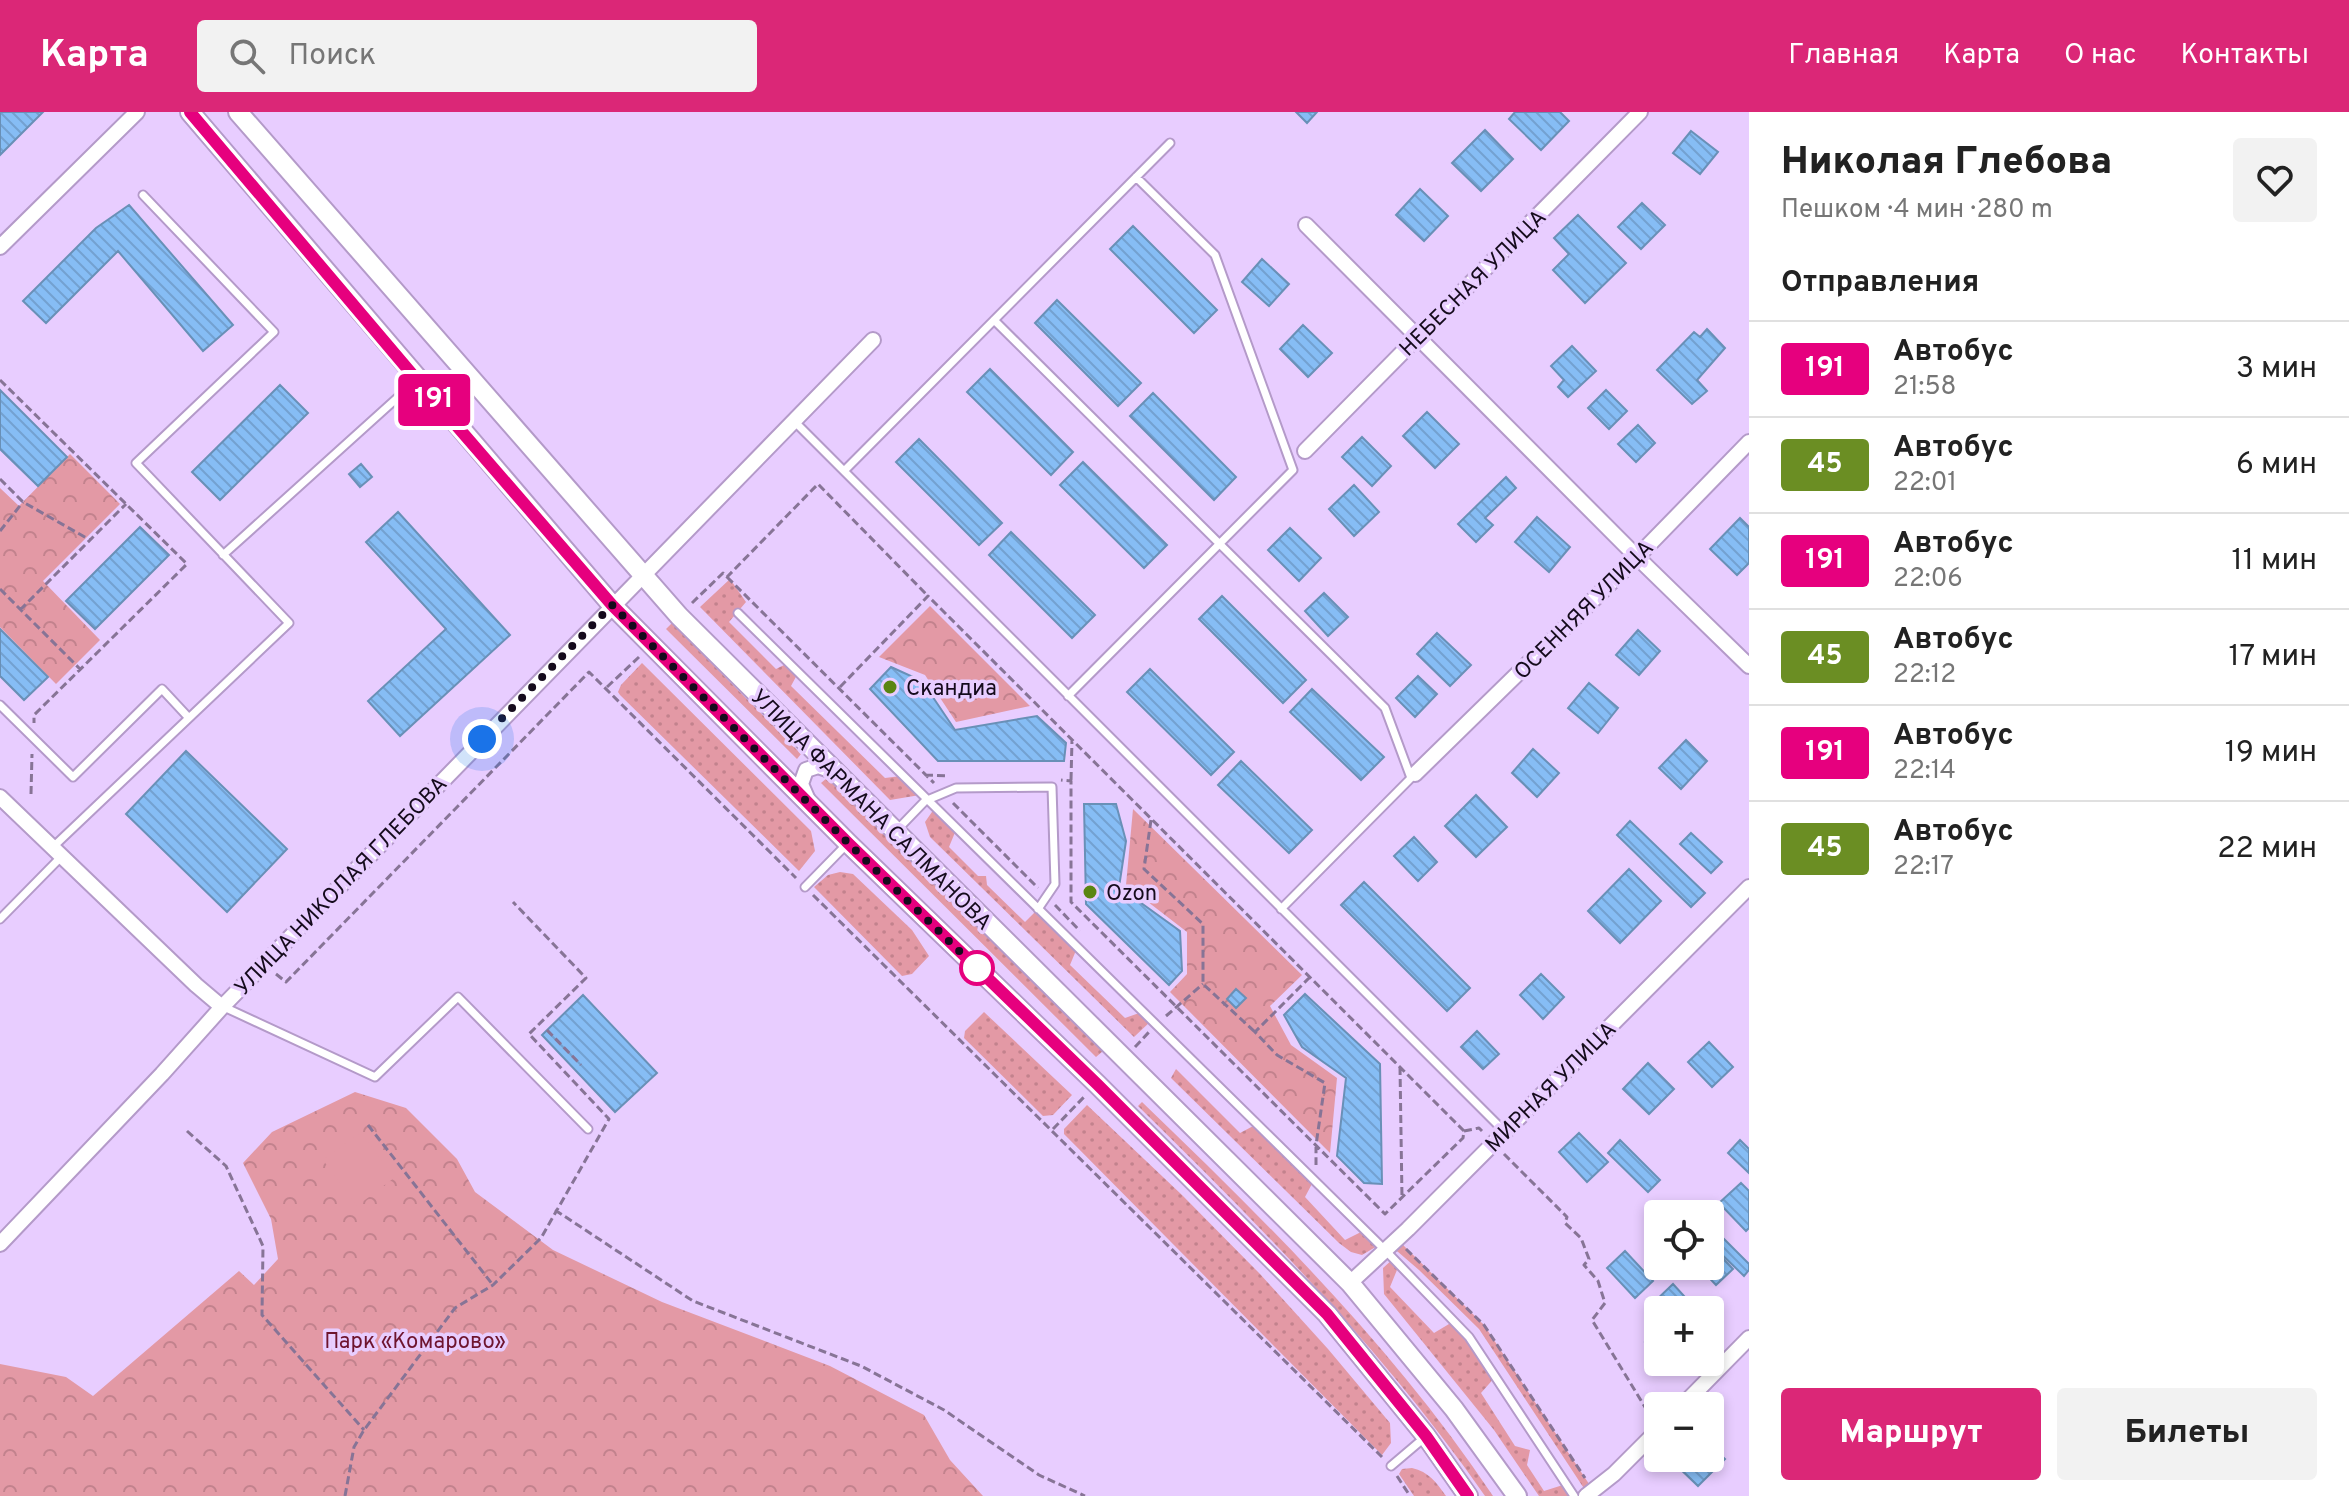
<!DOCTYPE html>
<html lang="ru">
<head>
<meta charset="utf-8">
<style>
  :root { --surface:#fff; --page:#f2f2f2; --text:#222; --muted:#767676; --line:#e0e0e0; --accent:#db2777 }
  body { margin:0; font-family:Overpass,sans-serif; background:var(--page); color:var(--text); height:100vh; display:flex; flex-direction:column; font-size:30px; white-space:nowrap }
  * { box-sizing:border-box; margin:0 }
  p { font-size:26px; color:var(--muted) }
  .icon { flex:none; width:44px; height:44px; fill:none; stroke:currentColor; stroke-width:2; stroke-linecap:round; stroke-linejoin:round }
  .map { position:relative; flex:1; overflow:hidden }
  .panel { display:flex; flex-direction:column; background:var(--surface); width:600px }
  .panel>* { flex:none }
  .badge { padding:0 16px; border-radius:6px; font-size:28px; line-height:52px }
  .controls { position:absolute; left:1644px; top:1088px; display:grid; gap:16px }
  .controls a { display:grid; place-items:center; width:80px; height:80px; border-radius:8px; background:var(--surface); box-shadow:0 4px 12px #0003; font-size:40px }
  .you { position:absolute; width:40px; height:40px; margin:-20px; border:6px solid #fff; border-radius:50%; background:#1a73e8; box-shadow:0 0 0 12px #1a73e833 }
  .map>.badge { position:absolute; translate:-50% -50%; box-shadow:0 0 0 4px #fff }
  h2 { padding:0 32px; font-size:30px; line-height:72px }
  .round { display:grid; place-items:center; flex:none; width:84px; height:84px; border-radius:8px; background:var(--page) }
  .headline { display:flex; align-items:center; justify-content:space-between; height:136px; padding:0 32px }
  h1 { font-size:38px; font-weight:800; line-height:60px }
  .action { display:flex; gap:16px; margin-top:auto; padding:16px 32px }
  .action a { flex:1; height:92px; border-radius:8px; background:var(--accent); color:#fff; font-size:32px; font-weight:800; line-height:92px; text-align:center }
  .action a+a { background:var(--page); color:var(--text) }
  ul { padding:0; list-style:none }
  li { display:flex; align-items:center; gap:24px; height:96px; padding:0 32px; border-top:2px solid var(--line) }
  li div { flex:1 }
  li b { display:block; font-size:30px }
  li em { font-style:normal }
  li .badge { min-width:88px; font-weight:700; text-align:center }
  header { display:flex; align-items:center; gap:48px; box-sizing:border-box; height:112px; padding:0 40px; background:var(--accent); color:#fff }
  header strong { font-size:38px }
  nav { display:flex; gap:44px; margin-inline-start:auto; font-size:28px }
  .search { width:560px; height:72px; background:var(--page); display:flex; align-items:center; gap:20px; box-sizing:border-box; padding:0 28px; border-radius:8px; color:var(--muted); font-size:30px }
  main { display:flex; flex:1; min-height:0 }
  .map>svg:first-child { display:block }
  .grass { fill:url(#grass-dots) }
  .park { fill:url(#park-crowns) }
  .pitch { fill:#e399a5 }
  .building { fill:url(#building-back-hatch); stroke:#6990b7; stroke-width:2 }
  .lines { fill:none; stroke-linecap:round; stroke-linejoin:round }
  .lane-casing { stroke:#b49ac9; stroke-width:11 }
  .street-casing { stroke:#b49ac9; stroke-width:18 }
  .secondary-casing { stroke:#b49ac9; stroke-width:22 }
  .path { stroke:#877496; stroke-width:3; stroke-dasharray:8 4; stroke-linecap:butt }
  .lane { stroke:#fff; stroke-width:7 }
  .street { stroke:#fff; stroke-width:14 }
  .secondary { stroke:#fff; stroke-width:18 }
  .line-casing { stroke:#fff; stroke-width:18 }
  .line { stroke:#e6007e; stroke-width:12 }
  .walk { stroke:#150b1c; stroke-width:8; stroke-dasharray:0 14.4 }
  .poi-dot { fill:#5a8511; stroke:#e8cdff; stroke-width:3 }
  .stop-dot { fill:#fff; stroke:#e6007e; stroke-width:4 }
  .labels { text-anchor:middle; stroke-width:7; stroke-linejoin:round; paint-order:stroke }
  .street-label { font-size:22px; fill:#150b1c; stroke:#e8cdff }
  .poi-label { font-size:22px; fill:#150b1c; stroke:#e8cdff; text-anchor:start }
  .park-label { font-size:22px; fill:#6e142e; stroke:#e8cdff }
</style>
</head>
<body>
<header>
<strong>Карта</strong>
<div class="search"><svg class="icon" aria-label="search" viewBox="0 0 24 24"><circle cx="10" cy="10" r="6"/><path d="M15 15l6 6"/></svg>Поиск</div>
<nav><a>Главная</a><a>Карта</a><a>О нас</a><a>Контакты</a></nav>
</header>
<main>
<div class="map">
<svg width="1749" height="1384" viewBox="0 0 1749 1384">
  <defs>
    <pattern id="grass-dots" width="8" height="8" patternUnits="userSpaceOnUse" patternTransform="scale(2)"><rect width="8" height="8" fill="#e399a5"/><path d="M2 2h.1M6 6h.1" fill="none" stroke="#c2828d" stroke-width="1.8" stroke-linecap="round"/></pattern>
    <pattern id="park-crowns" width="20" height="18" patternUnits="userSpaceOnUse" patternTransform="scale(2)"><rect width="20" height="18" fill="#e399a5"/><path d="M2 6a3 3 0 1 1 6 0M12 15a3 3 0 1 1 6 0" fill="none" stroke="#c2828d"/></pattern>
    <pattern id="building-back-hatch" width="6" height="6" patternUnits="userSpaceOnUse" patternTransform="scale(2)"><rect width="6" height="6" fill="#86bdf5"/><path d="M-1 5l2 2M0 0l6 6M5-1l2 2" fill="none" stroke="#73a1d1"/></pattern>
  </defs>
  <rect width="100%" height="100%" fill="#e8cdff"/>
  <!-- grass -->
  <path class="grass" d="M730 467 746 490 729 510 776 557 788 551 798 561 791 574 885 666 901 664 920 683 890 688 700 495Z
    M672 511 801 642 797 647 666 517Z
    M642 551 811 719 815 739 799 759 620 583 618 580 621 573Z
    M827 666 1103 939 1096 945 821 671Z
    M934 697 956 718 949 735 978 764H986L987 773 1025 810 1038 797 1077 836 1070 853 1125 906 1142 900 1151 909 1134 925 930 725 925 710Z
    M840 760 853 762 912 818 929 844 912 862 902 864 814 775 828 763Z
    M984 900 1072 983 1053 1003 1043 1004 964 926 965 919Z
    M1176 957 1240 1021 1257 1012 1314 1068 1305 1085 1345 1128 1365 1118 1379 1133 1362 1143 1351 1140 1339 1131 1171 966Z
    M1142 990C1269 1112 1395 1237 1493 1384H1485C1385 1240 1263 1117 1138 994Z
    M1087 993 1182 1083 1260 1162 1328 1237 1390 1311 1391 1331 1382 1343 1064 1022V1017Z
    M1397 1127 1484 1213 1597 1384H1589L1479 1217 1419 1158 1390 1133Z
    M1393 1147 1399 1153 1390 1175 1434 1221 1454 1209 1496 1264 1481 1281 1515 1334 1530 1338 1527 1353 1544 1379 1566 1372 1574 1384H1539L1494 1318 1384 1182 1383 1156Z
    M1412 1356C1429 1360 1436 1370 1446 1384H1414L1399 1362 1402 1357Z"/>
  <!-- park -->
  <path class="park" d="M70 342 120 392 43 469 100 528 56 572 0 515V376L19 394Z
    M930 494 1030 594 956 610 925 563 879 545Z
    M1133 697 1302 863 1270 894 1291 933 1337 966 1330 1041 1170 880 1187 862V820L1126 773Z
    M355 980 406 996 457 1047 475 1080 553 1138 662 1190 830 1254 924 1303 950 1348 983 1384H0V1252L66 1265 93 1284 239 1159 254 1173 278 1147 271 1107 243 1051 272 1020Z"/>
  <!-- pitch -->
  <path class="pitch" d="M361 1020 394 1066 357 1094 323 1048Z"/>
  <!-- building -->
  <path class="building" d="M0 0H43L0 43Z
    M1296 0H1317L1307 11Z
    M1515 0H1560L1569 9 1541 38 1509 7Z
    M1485 18 1513 47 1481 79 1452 51Z
    M1691 19 1718 40 1700 62 1673 41Z
    M1420 77 1448 104 1424 129 1396 103Z
    M1642 91 1665 113 1641 137 1618 115Z
    M129 93 233 213 203 239 118 139 46 211 23 189 96 116Z
    M1578 103 1626 151 1585 191 1553 158 1569 142 1554 126Z
    M1133 114 1217 198 1194 221 1110 137Z
    M1262 147 1289 172 1269 194 1242 170Z
    M1057 188 1141 271 1118 294 1035 211Z
    M1303 213 1332 241 1308 265 1280 237Z
    M1707 217 1725 236 1697 268 1707 279 1692 292 1657 258 1694 220 1700 225Z
    M1572 234 1596 259 1568 285 1558 275 1564 268 1551 254Z
    M990 257 1073 340 1051 363 967 280Z
    M280 273 308 301 220 388 192 360Z
    M0 278 67 345 38 374 0 337Z
    M1606 278 1627 299 1609 317 1588 296Z
    M1153 281 1236 365 1214 388 1130 304Z
    M1427 300 1459 332 1435 356 1403 324Z
    M1638 313 1655 331 1636 350 1618 332Z
    M1362 325 1391 354 1372 374 1342 345Z
    M919 327 1002 411 979 433 896 350Z
    M1083 350 1167 433 1144 456 1060 373Z
    M361 352 372 365 360 375 349 362Z
    M1506 365 1516 376 1485 406 1493 413 1476 430 1458 412Z
    M1354 373 1379 400 1354 424 1329 397Z
    M398 400 510 523 400 624 368 589 446 517 366 430Z
    M1537 405 1570 435 1549 460 1515 430Z
    M1740 406 1749 415V451L1737 463 1710 437Z
    M140 415 169 443 95 517 66 489Z
    M1290 416 1321 446 1299 469 1268 438Z
    M1011 420 1095 503 1072 526 989 443Z
    M1324 481 1348 505 1328 524 1305 499Z
    M1222 484 1306 568 1283 591 1199 507Z
    M0 517 48 565 24 588 0 564Z
    M1638 518 1660 539 1639 563 1616 543Z
    M1437 521 1471 553 1450 574 1417 542Z
    M891 555 922 569 955 618 1037 604 1066 631 1064 649H938L870 577Z
    M1150 557 1234 640 1211 663 1127 580Z
    M1418 564 1437 582 1415 605 1396 586Z
    M1589 571 1618 596 1598 621 1568 596Z
    M1312 577 1384 645 1361 668 1290 600Z
    M1686 628 1707 649 1681 677 1659 656Z
    M1533 637 1559 661 1537 685 1512 661Z
    M186 639 287 737 227 800 126 702Z
    M1241 649 1312 718 1289 741 1218 673Z
    M1476 683 1507 715 1476 745 1445 714Z
    M1084 692H1116L1126 729 1119 775 1180 819 1182 859 1169 873 1086 792Z
    M1630 709 1705 781 1691 795 1617 723Z
    M1691 721 1722 750 1711 761 1680 732Z
    M1414 725 1437 750 1418 769 1394 744Z
    M1629 757 1661 789 1620 831 1588 799Z
    M1364 770 1470 876 1447 899 1341 793Z
    M1541 862 1564 885 1543 907 1520 883Z
    M1236 877 1246 886 1236 896 1227 887Z
    M1305 882 1380 952 1382 1072 1364 1071 1337 1044 1346 966 1302 935 1284 903Z
    M583 883 657 961 615 1000 542 923Z
    M1477 919 1499 942 1483 957 1461 935Z
    M1709 930 1733 955 1712 975 1688 950Z
    M1648 951 1674 977 1649 1002 1623 977Z
    M1579 1021 1608 1050 1587 1070 1559 1040Z
    M1620 1028 1660 1068 1648 1080 1608 1041Z
    M1740 1028 1749 1037V1061L1728 1041Z
    M1741 1071 1749 1079V1116L1746 1119 1719 1091Z
    M1710 1113 1749 1152V1158L1744 1164 1710 1131Z
    M1713 1136 1733 1157 1716 1173 1698 1154H1710V1139Z
    M1625 1139 1653 1169 1635 1186 1607 1156Z
    M1673 1172 1694 1195 1691 1198H1658V1201L1651 1193Z
    M1658 1217V1243L1645 1230Z
    M1710 1333 1725 1347 1698 1374 1675 1352 1681 1346H1710Z"/>
  <g class="lines">
    <defs>
      <path id="lane" d="M994 208 1385 596 1411 666 1281 797
        M794 309 1505 1020
        M844 359 1170 31
        M223 443 417 268
        M738 501 1385 1138 1469 1225 1574 1384
        M1068 584 1293 358 1215 143 1136 65
        M0 593 73 665 162 577 189 606
        M896 719 925 689 956 676 1052 675 1055 772 1038 797
        M52 736 289 511 136 351 274 220 143 83
        M805 775 848 731
        M0 807 61 745
        M224 895 375 965 458 885 588 1017
        M1391 1354 1424 1326"/>
      <path id="street" d="M1306 113 1637 445 1749 554
        M0 135 137 0
        M1305 339 1640 0
        M1415 662 1637 445 1749 330
        M0 685 196 873 222 895
        M808 688 801 672 806 658 818 654 835 660
        M0 1132 162 962 222 895 873 228
        M1350 1171 1408 1117 1749 775
        M1682 1294 1749 1226
        M1586 1384 1614 1362 1658 1318"/>
      <path id="secondary" d="M190 0 612 493 848 731 1097 972 1327 1202 1426 1324 1468 1384
        M238 0 679 504 1350 1171 1454 1297 1517 1384"/>
    </defs>
    <!-- lane casing -->
    <use href="#lane" class="lane-casing"/>
    <!-- street casing -->
    <use href="#street" class="street-casing"/>
    <!-- secondary casing -->
    <use href="#secondary" class="secondary-casing"/>
    <!-- path -->
    <path class="path" d="M0 268 187 452 34 603V611
      M0 367 23 390 90 428
      M0 419 23 390
      M727 465 934 671
      M0 477 80 557
      M692 491 723 461 727 465 818 372 928 484
      M20 498 126 392
      M607 575 639 545
      M840 575 928 484 1464 1019 1463 1026 1385 1102 1071 790V669L1061 668
      M925 663 949 664
      M1071 668 1072 628
      M31 682 32 642
      M953 691 1038 776
      M1151 708 1144 757 1203 812V872L1255 920
      M813 783 1382 1345
      M1055 793 1080 819
      M276 862 286 870 589 560 796 766
      M1310 865 1255 920 1277 943 1325 971 1316 1033V1053
      M1166 904 1203 872
      M547 918 581 953
      M1135 935 1149 920
      M1400 955 1402 1086
      M368 1013 493 1173
      M1053 1017 1084 985
      M187 1019 226 1054 263 1134 262 1203 364 1318
      M1464 1019 1479 1016 1482 1019
      M1504 1042 1567 1105 1565 1111 1581 1126 1589 1147 1584 1153 1598 1169 1605 1191 1592 1208 1651 1305
      M555 1098 693 1189 861 1254 944 1298 1039 1363 1085 1384
      M1406 1137 1484 1213 1585 1366
      M1397 1364 1410 1384
      M345 1384 354 1335 364 1318 455 1196 493 1173 541 1126 609 1007 529 922 586 866 513 790"/>
    <!-- lane -->
    <use href="#lane" class="lane"/>
    <!-- street -->
    <use href="#street" class="street"/>
    <!-- secondary -->
    <use href="#secondary" class="secondary"/>
  </g>
  <g class="lines">
    <defs>
      <path id="line" d="M190 0 417 268 612 493 848 731 1097 972 1327 1202 1426 1324 1468 1384"/>
    </defs>
    <!-- line casing -->
    <use href="#line" class="line-casing"/>
    <!-- line -->
    <use href="#line" class="line"/>
    <!-- walk -->
    <path class="walk" d="M482 627 612 493 848 731 984 863 977 856"/>
  </g>
  <!-- markers -->
  <g class="poi-dot">
    <circle cx="890" cy="575" r="8"/>
    <circle cx="1090" cy="780" r="8"/>
  </g>
  <circle class="stop-dot" cx="977" cy="856" r="16"/>
  <g class="labels">
    <!-- street labels -->
    <g class="street-label">
      <text transform="translate(1472 170) rotate(-45)" y="8">НЕБЕСНАЯ УЛИЦА</text>
      <text transform="translate(1583 497) rotate(-45)" y="8">ОСЕННЯЯ УЛИЦА</text>
      <text transform="translate(872 697) rotate(45)" y="8">УЛИЦА ФАРМАНА САЛМАНОВА</text>
      <text transform="translate(340 773) rotate(-46)" y="8">УЛИЦА НИКОЛАЯ ГЛЕБОВА</text>
      <text transform="translate(1550 974) rotate(-45)" y="8">МИРНАЯ УЛИЦА</text>
    </g>
    <!-- poi labels -->
    <g class="poi-label">
      <text x="906" y="583">Скандиа</text>
      <text x="1106" y="788">Ozon</text>
    </g>
    <!-- park labels -->
    <g class="park-label">
      <text x="415" y="1236">Парк «Комарово»</text>
    </g>
  </g>
</svg>
<div class="controls">
<a><svg class="icon" aria-label="locate" viewBox="0 0 24 24"><circle cx="12" cy="12" r="6"/><path d="M12 2v4M12 18v4M2 12h4M18 12h4"/></svg></a>
<a>+</a>
<a>−</a>
</div>
<div class="you" style="left:482px;top:627px"></div>
<b class="badge" style="left:434px;top:288px;background:#e6007e;color:#fff">191</b>
</div>
<section class="panel">
<div class="headline"><div><h1>Николая Глебова</h1><p>Пешком · 4 мин · 280 m</p></div><a class="round"><svg class="icon" aria-label="heart" viewBox="0 0 24 24"><path d="M12 20l-8-8c-3-5 5-10 8-4 3-6 11-1 8 4z"/></svg></a></div>
<h2>Отправления</h2>
<ul>
<li><span class="badge" style="background:#e6007e;color:#fff">191</span><div><b>Автобус</b><p>21:58</p></div><em>3 мин</em></li>
<li><span class="badge" style="background:#6b8e23;color:#fff">45</span><div><b>Автобус</b><p>22:01</p></div><em>6 мин</em></li>
<li><span class="badge" style="background:#e6007e;color:#fff">191</span><div><b>Автобус</b><p>22:06</p></div><em>11 мин</em></li>
<li><span class="badge" style="background:#6b8e23;color:#fff">45</span><div><b>Автобус</b><p>22:12</p></div><em>17 мин</em></li>
<li><span class="badge" style="background:#e6007e;color:#fff">191</span><div><b>Автобус</b><p>22:14</p></div><em>19 мин</em></li>
<li><span class="badge" style="background:#6b8e23;color:#fff">45</span><div><b>Автобус</b><p>22:17</p></div><em>22 мин</em></li>
</ul>
<div class="action"><a>Маршрут</a><a>Билеты</a></div>
</section>
</main>
</body>
</html>
